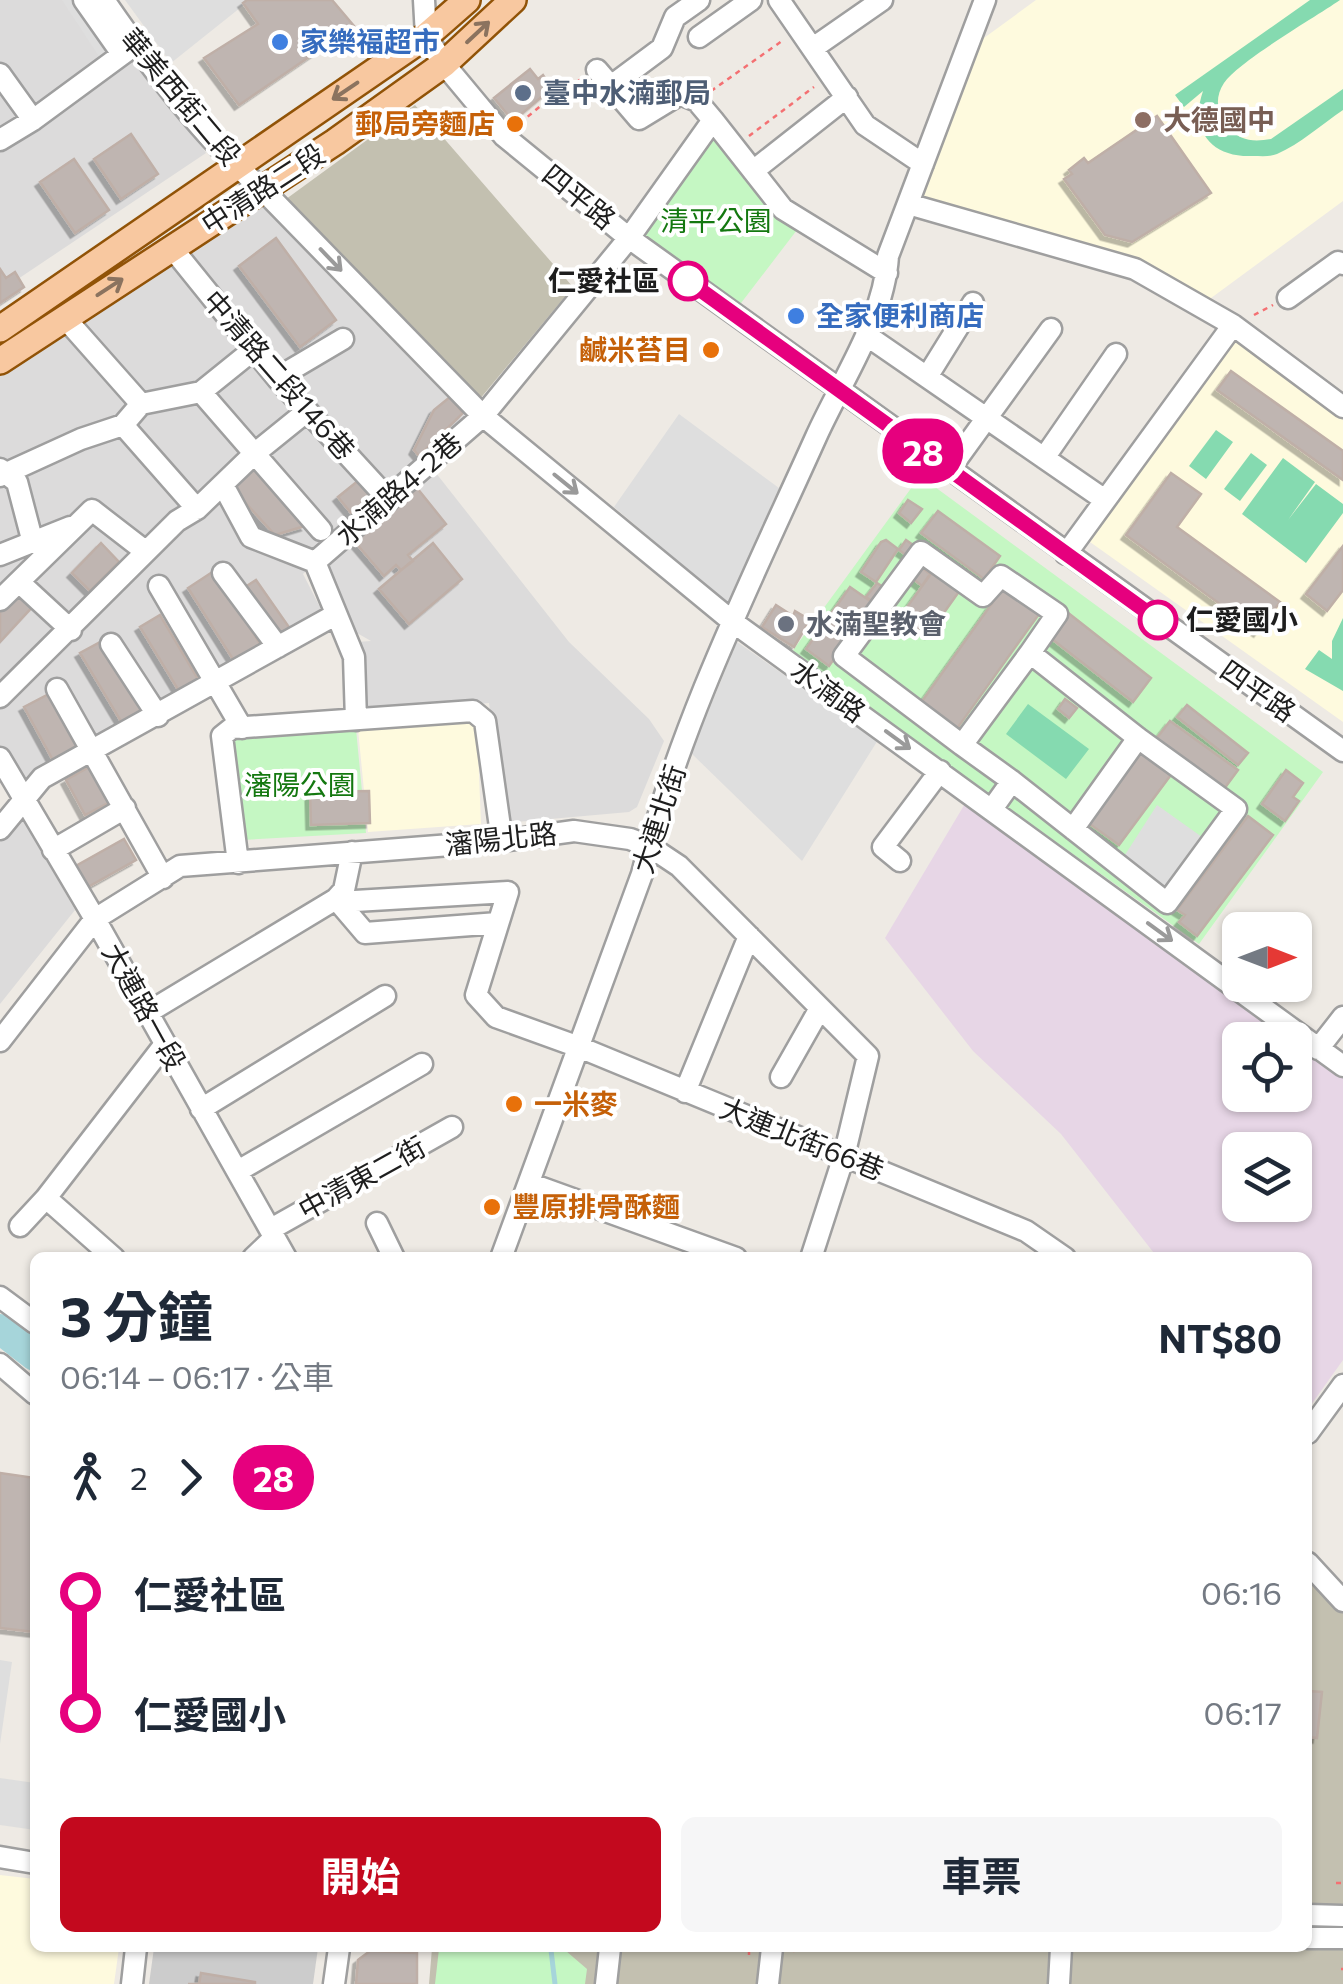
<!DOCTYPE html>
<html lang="zh-TW">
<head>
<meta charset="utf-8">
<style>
  :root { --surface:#fff; --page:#f6f6f7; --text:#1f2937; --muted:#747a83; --accent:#c3091e }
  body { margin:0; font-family:Commissioner,"Noto Sans TC",sans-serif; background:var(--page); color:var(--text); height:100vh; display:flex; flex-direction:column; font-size:38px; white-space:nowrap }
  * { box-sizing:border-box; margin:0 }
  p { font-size:32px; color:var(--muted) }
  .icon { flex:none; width:55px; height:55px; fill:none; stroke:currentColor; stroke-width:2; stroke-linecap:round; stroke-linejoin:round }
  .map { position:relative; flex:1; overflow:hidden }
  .panel { position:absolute; left:30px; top:1252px; width:1282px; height:700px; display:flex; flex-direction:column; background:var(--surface); border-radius:15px; box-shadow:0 2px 8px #0004 }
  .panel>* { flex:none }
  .badge { padding:0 20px; border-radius:32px; font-size:35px; line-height:65px }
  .needle { width:65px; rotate:90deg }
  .controls { position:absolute; left:1222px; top:912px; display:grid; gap:20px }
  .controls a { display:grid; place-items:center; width:90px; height:90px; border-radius:15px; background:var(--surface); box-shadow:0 2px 8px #0004; font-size:50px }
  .map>.badge { position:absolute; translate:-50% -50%; box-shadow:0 0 0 5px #fff }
  .legs { display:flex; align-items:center; gap:15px; height:110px; padding:0 30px; font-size:32px }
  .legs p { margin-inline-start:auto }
  .headline { display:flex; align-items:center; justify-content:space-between; height:170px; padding:0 30px }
  h1 { font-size:55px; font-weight:700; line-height:75px }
  .action { display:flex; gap:20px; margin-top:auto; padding:20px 30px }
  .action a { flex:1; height:115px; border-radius:15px; background:var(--accent); color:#fff; font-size:40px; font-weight:700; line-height:115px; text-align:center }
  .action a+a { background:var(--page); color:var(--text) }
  ul { padding:0 30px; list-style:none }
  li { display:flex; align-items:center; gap:35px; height:120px; font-size:38px }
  li i { display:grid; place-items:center; width:15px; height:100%; margin:0 12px; background:currentColor }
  li i::after { content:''; width:25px; height:25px; margin:-12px; border:8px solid; border-radius:50%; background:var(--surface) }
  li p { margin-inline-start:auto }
  li:first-child i { background:linear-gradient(#0000 50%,currentColor 0) }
  li:last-child i { background:linear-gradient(currentColor 50%,#0000 0) }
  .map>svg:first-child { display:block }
  .residential { fill:#dcdbdb }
  .industrial { fill:#e7d6e6; fill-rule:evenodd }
  .education { fill:#fefade }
  .religious { fill:#ccc }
  .construction { fill:#c3c0b0 }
  .park { fill:#c5f7c3 }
  .pitch { fill:#85dab0 }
  .parking { fill:#dedede }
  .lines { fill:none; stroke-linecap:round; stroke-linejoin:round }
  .stream { stroke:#a6d5da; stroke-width:5 }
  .river { stroke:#a6d5da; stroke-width:30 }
  .building { fill:#bfb5b1; stroke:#bfafa7; stroke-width:2.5; filter:url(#shadow) }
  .minor-casing { stroke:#9f9f9f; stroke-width:25 }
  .major-casing { stroke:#915307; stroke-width:30 }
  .path { stroke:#f47072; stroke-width:2.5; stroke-dasharray:5 5; stroke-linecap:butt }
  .minor { stroke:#fff; stroke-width:20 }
  .major { stroke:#f8c8a0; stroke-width:25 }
  .oneway { stroke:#8b735f }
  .oneway2 { stroke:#9a9a9a }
  .line-1-casing { stroke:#fff; stroke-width:22 }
  .line-1 { stroke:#e6007e; stroke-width:15 }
  .shop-dot { fill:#3f7fe0; stroke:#fff; stroke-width:4 }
  .service-dot { fill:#5c6f8a; stroke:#fff; stroke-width:4 }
  .education-dot { fill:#8d6e63; stroke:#fff; stroke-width:4 }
  .food-dot { fill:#e8710a; stroke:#fff; stroke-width:4 }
  .stop-1-dot { fill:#fff; stroke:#e6007e; stroke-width:5 }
  .worship-dot { fill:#6b7280; stroke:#fff; stroke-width:4 }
  .labels { text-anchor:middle; stroke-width:8; stroke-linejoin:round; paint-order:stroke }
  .shop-label { font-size:28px; font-weight:bold; fill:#366cbe; stroke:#fff; text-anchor:start }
  .service-label { font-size:28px; font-weight:bold; fill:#4e5e75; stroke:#fff; text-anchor:start }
  .street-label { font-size:28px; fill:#1e1e1e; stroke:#fff }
  .education-label { font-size:28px; font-weight:bold; fill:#785e54; stroke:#fff; text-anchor:start }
  .food-label { font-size:28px; font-weight:bold; fill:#c56008; stroke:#fff; text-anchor:end }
  .park-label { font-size:28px; fill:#147810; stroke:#fff }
  .stop-label { font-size:28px; font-weight:bold; fill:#1e1e1e; stroke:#fff; text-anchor:end }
  .worship-label { font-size:28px; font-weight:bold; fill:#5b616d; stroke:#fff; text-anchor:start }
</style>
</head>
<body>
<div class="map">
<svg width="1343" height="1984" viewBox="0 0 1343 1984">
  <defs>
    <filter id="shadow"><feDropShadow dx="-4.5" dy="4.5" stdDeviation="0" flood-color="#0004"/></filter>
  </defs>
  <rect width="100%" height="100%" fill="#eeeae4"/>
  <!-- residential -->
  <path class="residential" d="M0 0H104L206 153 0 291Z
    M255 198 470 413 303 574 324 615 23 793 0 751V367Z
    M432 468 569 642 649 719 664 741 637 807 629 812 504 823 489 703 366 715 357 642 371 641 357 633 340 614 322 564Z
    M21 815 75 910 0 1004V842Z"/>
  <!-- industrial -->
  <path class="industrial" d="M966 802 1291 1040H1240V1095H1295V1043L1343 1078V1360L1308 1409V1258L1157 1257 1061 1134 973 1051 885 938ZM1240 1150H1295V1205H1240Z"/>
  <!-- education -->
  <path class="education" d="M1036 0H1343V201L1207 301 1138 260 912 193 973 46Z
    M1237 337 1343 417V722L1090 542Z
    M470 719 477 726 481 824 368 832 358 729Z
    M0 1875 35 1879V1948H119L114 1984H0Z"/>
  <!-- religious -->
  <path class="religious" d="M154 1948H318L313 1984H149Z"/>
  <!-- construction -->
  <path class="construction" d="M415 105 573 287 479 400 282 202Z
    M1308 1576 1343 1591V1984H429L432 1948H1308Z"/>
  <!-- park -->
  <path class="park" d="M713 132 800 226 738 307 641 233Z
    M920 476 1323 772 1199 944 791 653Z
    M356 729 366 833 243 840 233 742 241 735Z
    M439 1949 566 1951 587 1969 585 1984H435Z"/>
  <!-- pitch -->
  <path class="pitch" d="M1310 0H1340C1314 18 1239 61 1224 83 1214 98 1217 114 1228 127 1240 141 1253 142 1271 139L1343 89V110C1322 124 1300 144 1277 154 1270 157 1261 156 1253 156 1212 158 1189 131 1203 91L1184 107 1175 95Z
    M1216 430 1233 442 1206 479 1189 466Z
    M1251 453 1267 465 1240 501 1224 489Z
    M1283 458 1315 482 1288 520 1316 484 1343 504V513L1306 563 1242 514Z
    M1343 618V691L1305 669 1319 650 1332 659V641Z
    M1028 704 1089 749 1066 779 1006 734Z"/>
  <!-- parking -->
  <path class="parking" d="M62 0H84L116 49 102 61Z
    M125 0H250L171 63Z
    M679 414 779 488 728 604 614 507Z
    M737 642 878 740 802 861 691 753Z
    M1157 805 1202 837 1165 889 1123 858Z
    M0 1660 12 1662 0 1744Z
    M0 1778 35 1783V1830L0 1825Z"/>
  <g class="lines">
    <!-- stream -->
    <path class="stream" d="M551 1950 555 1984"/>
    <!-- river -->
    <path class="river" d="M0 1329 35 1356"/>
  </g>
  <!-- building -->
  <path class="building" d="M247 0H332L354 26 239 105 204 58 258 24 243 3Z
    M530 69 538 79 543 75 552 88 513 121 494 98Z
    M1157 116 1211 193 1132 242 1105 235 1064 179 1072 174 1069 170 1084 158 1088 163Z
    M131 134 158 174 121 199 94 159Z
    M74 159 109 210 75 233 40 182Z
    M276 238 336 320 300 347 239 266Z
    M0 269 6 278 15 272 24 287 0 303Z
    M1231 371 1343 451V480L1217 390Z
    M450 397 463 413 419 456 414 450 434 410Z
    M254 462 305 526 275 535 230 486Z
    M1171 473 1201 494 1177 527 1280 602 1258 632 1126 535Z
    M359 480 372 497 351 513 338 497Z
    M417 488 446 524 408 555 413 561 401 570 396 565 384 576 355 542Z
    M908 500 922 509 911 523 899 513Z
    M938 511 1000 556 984 579 921 533Z
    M886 540 898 549 876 582 861 572 881 542Z
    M906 540 916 547 909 557 899 550Z
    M101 543 119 562 90 591 72 573Z
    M433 543 462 579 409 624 379 589Z
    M1343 546V590L1327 611 1306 594Z
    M921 567 930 574 922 586 912 578Z
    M214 571 262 647 236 664 188 588Z
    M933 571 960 590 929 634 920 627 917 631 910 626 914 621 902 614Z
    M256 580 291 630 276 639 242 589Z
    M877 583 883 587 872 601 866 597Z
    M850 587 873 603 829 666 806 649Z
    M1003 588 1039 614 956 730 920 704Z
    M17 590 34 605 0 642V608Z
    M776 605 793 616 795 611 810 620 794 647 762 627Z
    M1067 612 1151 678 1133 702 1048 636Z
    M160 615 198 679 179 691 140 627Z
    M104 640 145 713 125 728 80 653Z
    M49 694 79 749 54 762 24 707Z
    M1065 699 1077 708 1069 718 1058 709Z
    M1187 705 1248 753 1238 765 1177 717Z
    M1170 721 1238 770 1224 789 1156 739Z
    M1141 749 1173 772 1119 845 1087 822Z
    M91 766 110 802 85 815 66 780Z
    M1286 770 1303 783 1293 797 1299 801 1285 821 1262 804Z
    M369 791 370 823 311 825 310 792Z
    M1248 816 1273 835 1197 936 1179 922 1185 915 1177 910Z
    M124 839 136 860 86 888 74 867Z
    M0 1473 35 1478V1632L0 1628Z
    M1308 1691 1322 1692 1317 1738 1308 1737Z
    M370 1951 417 1953V1984H356L358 1960Z
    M201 1973 255 1982V1984H188H199Z"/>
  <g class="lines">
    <defs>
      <path id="minor" d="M84 0 122 54
        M104 0C150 67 202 136 263 190L483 416 733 622 1343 1066
        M424 0 426 36 444 64 504 136 629 238 1343 751
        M779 0 865 125 923 164
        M699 37 751 0
        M813 48 882 0
        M597 70 639 119 680 94 697 101 713 120
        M0 74 33 120
        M611 86 662 48 675 17 699 0
        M0 140 33 120 135 45
        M753 171 847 97
        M908 204 1135 269 1233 325 1343 407
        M172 248 277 378 389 500
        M1288 298 1338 262 1343 264
        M64 317 141 404
        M866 335 1105 500
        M927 377 973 303
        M277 378 343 339
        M201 392 321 530
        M123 425 197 509
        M1044 458 1116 354
        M0 469 17 482 33 543
        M949 470 1051 329
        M0 476 81 439 123 425 141 404 201 392 253 350
        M223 485 251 537 315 562 354 657 356 720
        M1066 554 1233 325
        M0 555 70 527
        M315 562 483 416 629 238 713 120 783 209 887 273
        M223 573 278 647
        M19 582 71 630
        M159 586 242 728
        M0 600 92 510 145 551
        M111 644 158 716
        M57 689 163 878
        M0 697 177 521 197 509 254 454 306 412
        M962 745 844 656 921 552 983 596 1001 576 1057 614 1030 653
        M0 758 95 919 286 1258
        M992 809 1012 781 1167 903 1236 809 1138 738 1030 653 962 745 1012 781
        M0 829 42 778 335 615
        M1073 829 1138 738
        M53 850 125 808
        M900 861 883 847 940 771
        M238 863 222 736 232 728 473 711 485 721 502 841
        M336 899 365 933 498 923
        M338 902 508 892 476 995 496 1017 579 1047 1026 1231 1065 1258
        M147 1013 336 899 344 890 352 852
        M0 1041 95 919 180 866 502 841 574 831 630 839 649 846 679 866 868 1056 844 1156 811 1258
        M1318 1049 1343 1017
        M781 1077 819 1010
        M685 1092 749 936
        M201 1109 385 996
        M238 1171 422 1064
        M531 1184 736 1258
        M377 1223 394 1258
        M20 1226 46 1198
        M271 1229 452 1127
        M114 1258 46 1198 165 1044
        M253 1258 274 1238
        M501 1258 642 874C679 725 753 577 816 437 842 379 884 320 888 256L985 0
        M0 1297 35 1323
        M0 1364 35 1394
        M1308 1433 1343 1385
        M1308 1563 1343 1601
        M0 1857 35 1863
        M1308 1915 1343 1916
        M1308 1938H1343
        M132 1984 136 1948
        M334 1984 339 1948
        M606 1984 610 1948
        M768 1984 772 1948
        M1059 1984 1061 1948"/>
      <path id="major" d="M0 329 426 36 467 0
        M0 361 335 142 444 64 513 0"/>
    </defs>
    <!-- minor casing -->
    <use href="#minor" class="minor-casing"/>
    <!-- major casing -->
    <use href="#major" class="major-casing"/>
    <!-- path -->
    <path class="path" d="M711 91 782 41
      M520 123 549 99 583 78
      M749 136 814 87
      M1254 315 1273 305
      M1336 1883H1343
      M793 1952 794 1948
      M749 1955V1948
      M1341 1969H1343"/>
    <!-- minor -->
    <use href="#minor" class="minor"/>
    <!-- major -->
    <use href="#major" class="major"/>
  </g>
  <!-- one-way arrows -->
  <defs><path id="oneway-shaft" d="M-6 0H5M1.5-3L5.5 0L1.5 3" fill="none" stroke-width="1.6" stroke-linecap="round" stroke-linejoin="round" transform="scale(2.5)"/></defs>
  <g class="oneway">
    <use href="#oneway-shaft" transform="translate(478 32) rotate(-43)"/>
    <use href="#oneway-shaft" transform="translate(345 91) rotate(146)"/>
    <use href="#oneway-shaft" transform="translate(110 287) rotate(-33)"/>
  </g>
  <g class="oneway2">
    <use href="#oneway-shaft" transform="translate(331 260) rotate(46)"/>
    <use href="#oneway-shaft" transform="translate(566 484) rotate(39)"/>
    <use href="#oneway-shaft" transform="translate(898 740) rotate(36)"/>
    <use href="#oneway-shaft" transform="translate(1160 932) rotate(36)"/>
  </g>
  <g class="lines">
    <defs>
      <path id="line-1" d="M688 281 1158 620"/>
    </defs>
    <!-- line-1 casing -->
    <use href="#line-1" class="line-1-casing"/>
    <!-- line-1 -->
    <use href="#line-1" class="line-1"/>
  </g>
  <!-- markers -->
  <g class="shop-dot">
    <circle cx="280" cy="42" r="10"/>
    <circle cx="796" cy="316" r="10"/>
  </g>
  <circle class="service-dot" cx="523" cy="93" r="10"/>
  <circle class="education-dot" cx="1143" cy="120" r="10"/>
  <g class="food-dot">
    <circle cx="515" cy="124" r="10"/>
    <circle cx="711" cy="350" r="10"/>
    <circle cx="514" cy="1104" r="10"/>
    <circle cx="492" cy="1207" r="10"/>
  </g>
  <g class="stop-1-dot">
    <circle cx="688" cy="281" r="18"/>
    <circle cx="1158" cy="620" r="18"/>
  </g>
  <circle class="worship-dot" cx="786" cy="624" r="10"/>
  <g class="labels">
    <!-- shop labels -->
    <g class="shop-label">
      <text x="300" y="52">家樂福超市</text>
      <text x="816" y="326">全家便利商店</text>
    </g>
    <!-- service labels -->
    <g class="service-label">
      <text x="543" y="103">臺中水湳郵局</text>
    </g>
    <!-- street labels -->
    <g class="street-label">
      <text transform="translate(181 97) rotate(50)" y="10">華美西街二段</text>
      <text transform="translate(263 189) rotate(-33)" y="10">中清路二段</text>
      <text transform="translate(579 197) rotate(39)" y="10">四平路</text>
      <text transform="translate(279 375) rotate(49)" y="10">中清路二段146巷</text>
      <text transform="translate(399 489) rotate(-41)" y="10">水湳路4-2巷</text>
      <text transform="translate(828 691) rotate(36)" y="10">水湳路</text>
      <text transform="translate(1258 691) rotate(35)" y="10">四平路</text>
      <text transform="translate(659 819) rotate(-72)" y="10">大連北街</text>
      <text transform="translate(501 839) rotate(-6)" y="10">瀋陽北路</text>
      <text transform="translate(144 1007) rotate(61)" y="10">大連路一段</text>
      <text transform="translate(802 1139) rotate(22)" y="10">大連北街66巷</text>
      <text transform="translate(362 1178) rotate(-29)" y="10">中清東二街</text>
    </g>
    <!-- education labels -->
    <g class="education-label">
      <text x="1163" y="130">大德國中</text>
    </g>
    <!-- food labels -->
    <g class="food-label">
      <text x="495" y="134">郵局旁麵店</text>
      <text x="691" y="360">鹹米苔目</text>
      <text x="534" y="1114" text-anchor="start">一米麥</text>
      <text x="512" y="1217" text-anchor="start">豐原排骨酥麵</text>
    </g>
    <!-- park labels -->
    <g class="park-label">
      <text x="716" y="231">清平公園</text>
      <text x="300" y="795">瀋陽公園</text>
    </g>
    <!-- stop labels -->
    <g class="stop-label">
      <text x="660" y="291">仁愛社區</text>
      <text x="1186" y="630" text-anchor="start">仁愛國小</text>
    </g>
    <!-- worship labels -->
    <g class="worship-label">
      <text x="806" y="634">水湳聖教會</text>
    </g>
  </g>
</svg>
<div class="controls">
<a><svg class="needle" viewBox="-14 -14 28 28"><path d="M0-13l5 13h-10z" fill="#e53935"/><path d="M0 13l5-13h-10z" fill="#747a83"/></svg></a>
<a><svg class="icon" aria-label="locate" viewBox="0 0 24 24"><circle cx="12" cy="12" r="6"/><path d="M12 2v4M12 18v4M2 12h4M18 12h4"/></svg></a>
<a><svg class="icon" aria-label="layers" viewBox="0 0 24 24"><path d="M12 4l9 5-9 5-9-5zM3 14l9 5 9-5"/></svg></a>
</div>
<b class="badge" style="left:923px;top:451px;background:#e6007e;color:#fff">28</b>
<section class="panel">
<div class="headline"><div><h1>3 分鐘</h1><p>06:14 – 06:17 · 公車</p></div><b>NT$80</b></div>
<div class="legs"><svg class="icon" aria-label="walk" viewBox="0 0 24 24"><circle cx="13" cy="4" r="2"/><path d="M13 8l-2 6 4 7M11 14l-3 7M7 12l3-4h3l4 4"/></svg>2<svg class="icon" aria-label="forward" viewBox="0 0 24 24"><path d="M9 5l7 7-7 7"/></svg><b class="badge" style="background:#e6007e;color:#fff">28</b></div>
<ul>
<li><i style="color:#e6007e"></i><b>仁愛社區</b><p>06:16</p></li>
<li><i style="color:#e6007e"></i><b>仁愛國小</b><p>06:17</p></li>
</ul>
<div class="action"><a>開始</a><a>車票</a></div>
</section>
</div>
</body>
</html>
